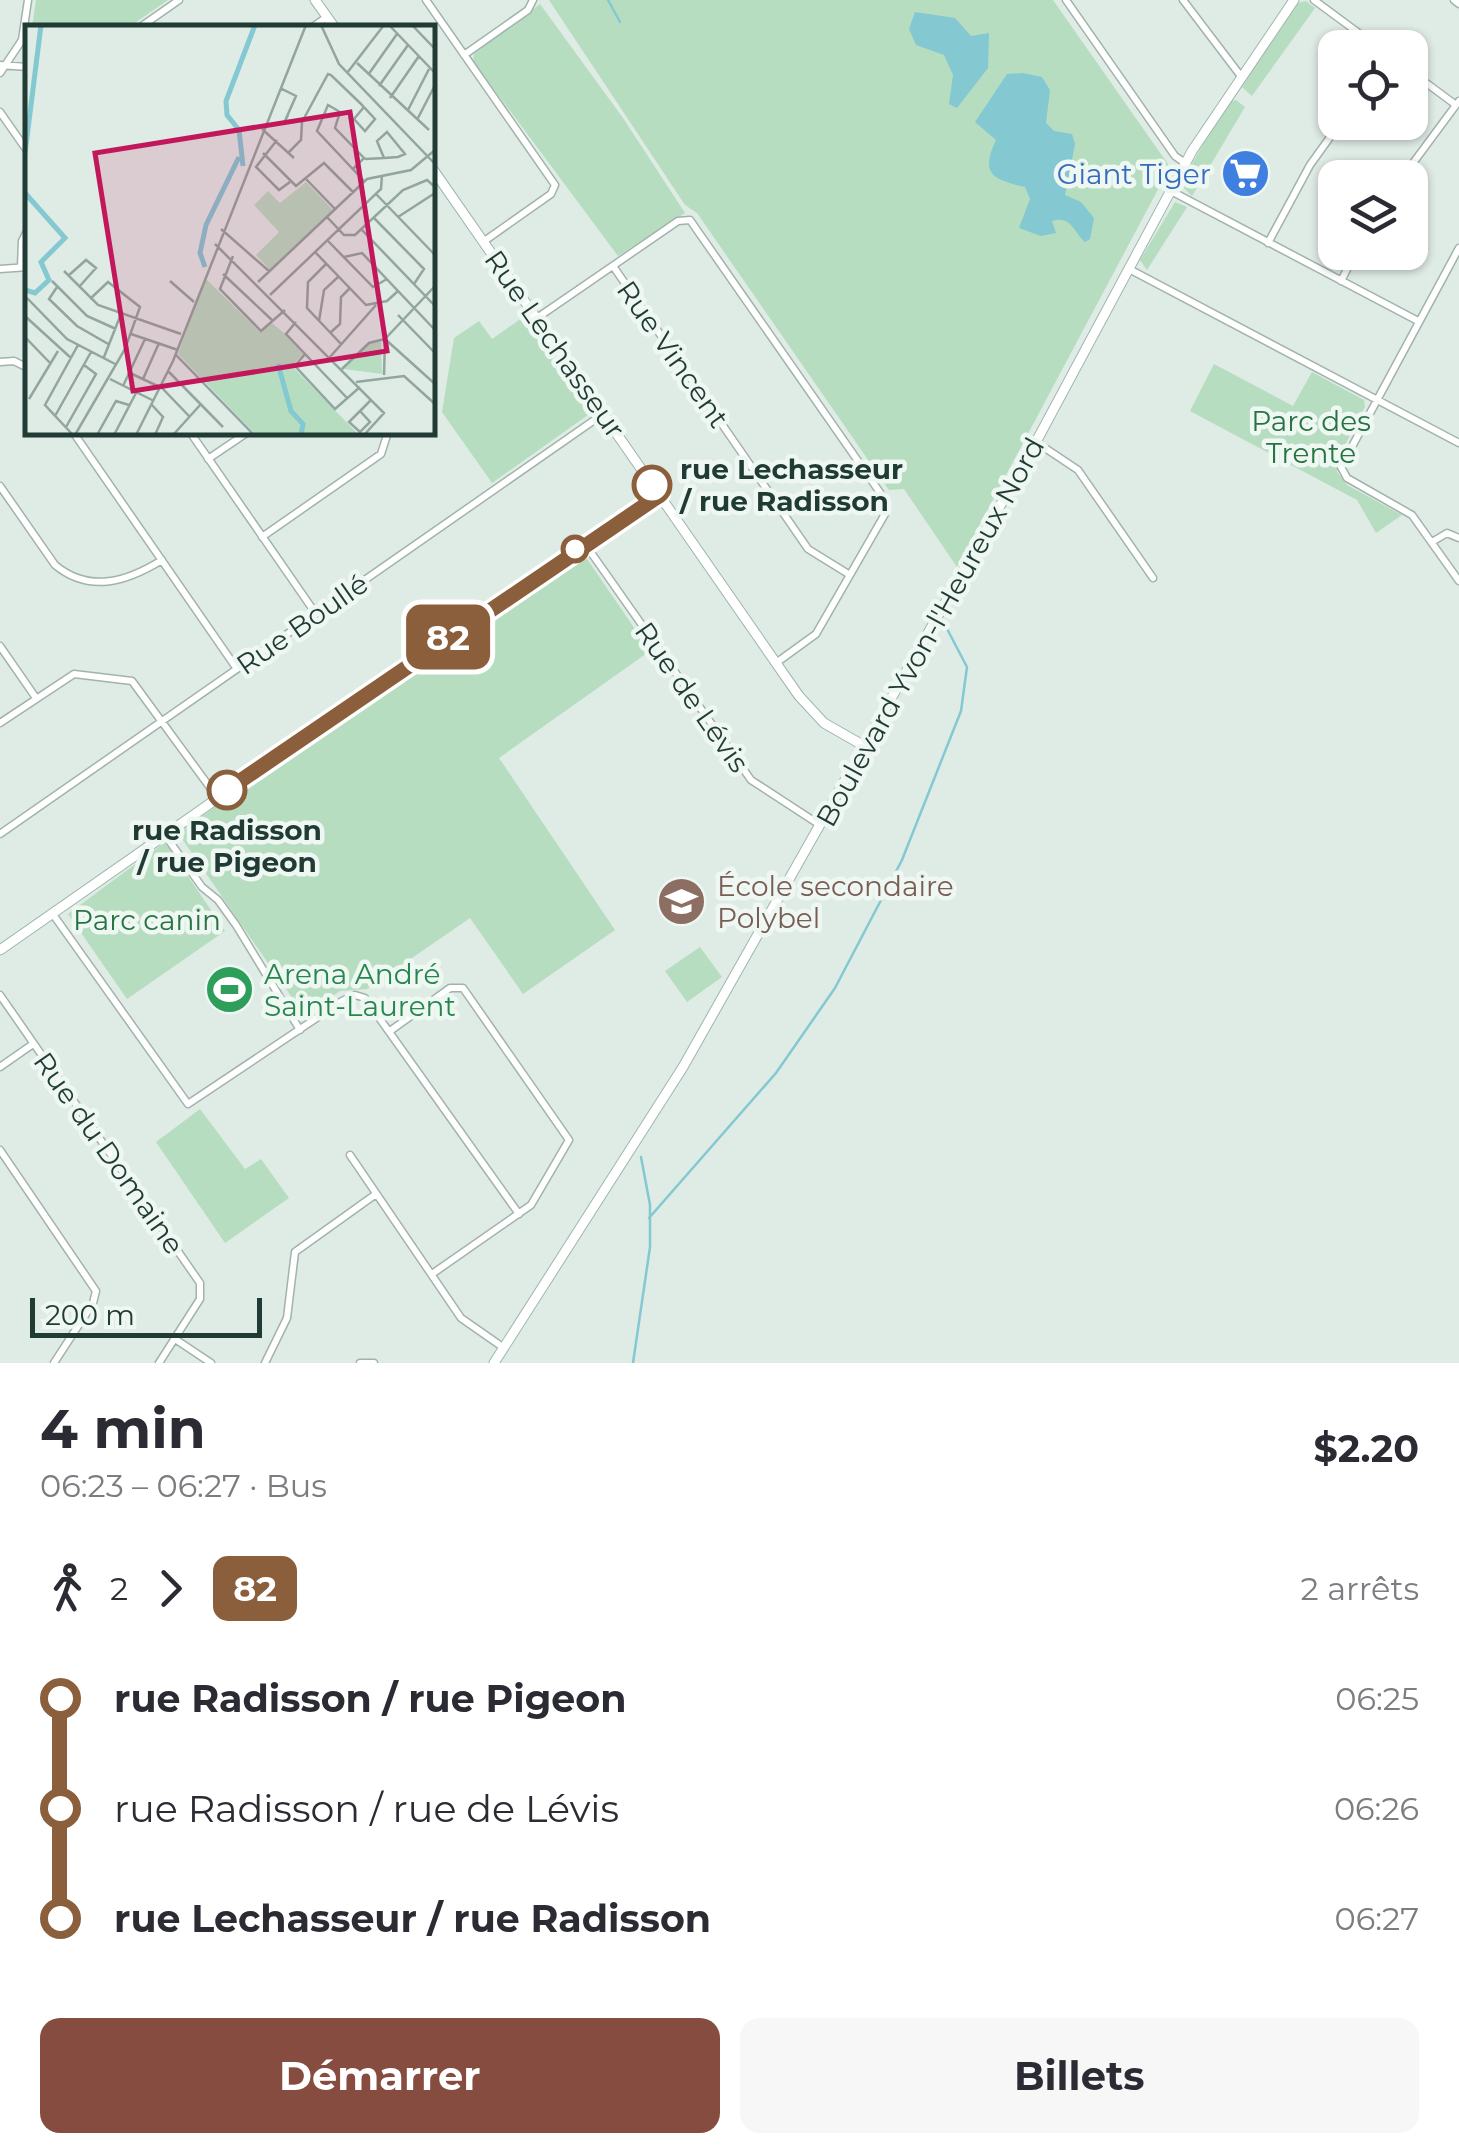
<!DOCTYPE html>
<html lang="fr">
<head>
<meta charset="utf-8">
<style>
  :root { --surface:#fff; --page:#f7f7f7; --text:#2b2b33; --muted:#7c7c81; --accent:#874c40 }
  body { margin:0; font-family:Montserrat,sans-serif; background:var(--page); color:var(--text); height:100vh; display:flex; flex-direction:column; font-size:38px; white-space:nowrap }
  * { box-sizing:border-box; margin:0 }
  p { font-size:32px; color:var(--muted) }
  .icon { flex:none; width:55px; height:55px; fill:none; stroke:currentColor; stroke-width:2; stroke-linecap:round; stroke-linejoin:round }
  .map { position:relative; height:1363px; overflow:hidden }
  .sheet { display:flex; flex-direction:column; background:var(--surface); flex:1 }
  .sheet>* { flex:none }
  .badge { padding:0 20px; border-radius:15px; font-size:35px; line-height:65px }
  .buttons { position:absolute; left:1318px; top:30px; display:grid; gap:20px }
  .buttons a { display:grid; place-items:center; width:110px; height:110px; border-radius:20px; background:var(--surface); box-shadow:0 2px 8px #0004; font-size:50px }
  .scale { position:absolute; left:30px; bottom:25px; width:232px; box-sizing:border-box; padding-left:10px; border:5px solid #1f3b33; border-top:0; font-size:28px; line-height:35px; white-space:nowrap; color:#1f3b33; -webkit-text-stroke:8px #eff7f3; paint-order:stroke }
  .map>.badge { position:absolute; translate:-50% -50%; box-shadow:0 0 0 5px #fff }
  .legs { display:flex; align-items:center; gap:15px; height:110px; padding:0 40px; font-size:32px }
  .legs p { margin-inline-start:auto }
  .head { display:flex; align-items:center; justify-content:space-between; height:170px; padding:0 40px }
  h1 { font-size:55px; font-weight:700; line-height:75px }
  .primary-button { display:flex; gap:20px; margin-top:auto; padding:20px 40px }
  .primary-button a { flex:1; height:115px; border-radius:20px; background:var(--accent); color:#fff; font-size:40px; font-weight:700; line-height:115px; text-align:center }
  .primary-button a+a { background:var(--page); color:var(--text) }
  ul { padding:0 40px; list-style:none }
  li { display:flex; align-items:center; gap:35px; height:110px; font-size:38px }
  li i { display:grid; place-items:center; width:15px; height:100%; margin:0 12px; background:currentColor }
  li i::after { content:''; width:25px; height:25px; margin:-12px; border:8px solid; border-radius:50%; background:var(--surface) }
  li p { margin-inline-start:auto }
  li:first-child i { background:linear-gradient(#0000 50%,currentColor 0) }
  li:last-child i { background:linear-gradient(currentColor 50%,#0000 0) }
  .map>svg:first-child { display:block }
  .green { fill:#b6ddc0 }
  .water { fill:#84c8d2 }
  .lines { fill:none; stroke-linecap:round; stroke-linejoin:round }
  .stream { stroke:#84c8d2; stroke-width:2.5 }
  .street-casing { stroke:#a2b3ac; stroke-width:9 }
  .secondary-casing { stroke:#9db7ad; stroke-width:11 }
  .street { stroke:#fff; stroke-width:6 }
  .secondary { stroke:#fff; stroke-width:9 }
  .line-1-casing { stroke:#fff; stroke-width:22 }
  .line-1 { stroke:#8b5e3c; stroke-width:15 }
  .stop-1-dot { fill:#fff; stroke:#8b5e3c; stroke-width:5 }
  .labels { text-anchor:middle; stroke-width:9; stroke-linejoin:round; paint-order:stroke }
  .shop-label { font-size:28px; fill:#366cbe; stroke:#eff7f3; text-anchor:end }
  .street-label { font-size:28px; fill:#1f3b33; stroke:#eff7f3 }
  .park-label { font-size:28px; fill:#287343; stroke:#eff7f3 }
  .stop-label { font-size:28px; font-weight:bold; fill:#1f3b33; stroke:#eff7f3; text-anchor:start }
  .education-label { font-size:28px; fill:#785e54; stroke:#eff7f3; text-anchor:start }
  .leisure-label { font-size:28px; fill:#27864d; stroke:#eff7f3; text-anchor:start }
  .inset-river { fill:none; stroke:#84c8d2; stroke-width:5 }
  .inset-road { fill:none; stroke:#92a59e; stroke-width:2.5 }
  .view { fill:#c2185b; fill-opacity:0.15; stroke:#c2185b; stroke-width:5 }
  .inset-edge { fill:none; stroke:#1f3b33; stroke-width:5 }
</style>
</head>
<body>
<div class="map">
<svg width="1459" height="1363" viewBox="0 0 1459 1363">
  <rect width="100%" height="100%" fill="#dfebe5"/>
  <!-- green -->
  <path class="green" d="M36 0H168L129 27H32Z
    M549 0H1053L1170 167 957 567 904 489 889 490 697 213 685 205Z
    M1306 1 1315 8 1252 96 1242 87 1298 3Z
    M540 4 623 118 685 213 618 256 473 61 474 54Z
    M1236 100 1245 107 1192 196 1180 184 1228 102Z
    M1175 202 1187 207 1147 270 1140 260Z
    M526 315 592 412 492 483 442 412 454 338 479 321 492 339Z
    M1214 364 1293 406 1312 372 1364 400 1365 407 1338 458 1337 472 1347 485 1402 515 1376 533 1357 500 1190 411Z
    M578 554 585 556 650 651 499 758 615 930 523 994 470 918 367 989 340 991 304 1015 178 833Z
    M165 842 225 931 127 999 68 914Z
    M700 947 722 977 687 1002 665 971Z
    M200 1109 245 1169 261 1159 289 1198 225 1243 156 1142Z"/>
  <!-- water -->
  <path class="water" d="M915 12 955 18 971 36 989 33 988 68 957 108 949 104 953 75 944 55 916 45 909 29Z
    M1023 73 1042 77 1050 90 1046 123 1054 131 1072 134 1075 144 1065 195 1081 202 1094 218 1090 239 1085 242C1073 231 1071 215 1052 221L1056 233 1041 236 1019 228 1030 199 1025 187C992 179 980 174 996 140L975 122 1007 74Z"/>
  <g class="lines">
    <!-- stream -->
    <path class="stream" d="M608 0 620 22
      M649 1218 776 1073 835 988 902 860 961 711 967 667 945 625
      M633 1363 650 1247V1205L641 1157"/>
    <defs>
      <path id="street" d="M426 0 555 185 551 194 483 242
        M1066 0 1175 156 1185 163
        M1183 0 1240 75
        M1314 0 1379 48
        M1454 0 1459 4
        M139 28 179 0
        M311 28 327 17
        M464 55 528 10 533 0
        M0 65 28 67
        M1410 71 1456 105
        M0 73 22 40 28 0
        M0 112 28 152
        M1402 178 1459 101
        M1171 191 1418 321
        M1268 243 1310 165 1341 122
        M1459 248 1341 467 1347 478 1412 515 1459 581
        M613 266 808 549 850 575
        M21 267 22 241 28 229
        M0 269 28 267
        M1129 269 1459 443
        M1341 281 1356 252
        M537 318 678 221 690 220 881 494 885 514 816 634 776 663
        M0 362 14 361 28 368
        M73 432 237 669
        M190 432 316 614
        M1036 442 1078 470 1153 578
        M208 459 248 432
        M0 486 55 565C90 594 128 581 162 560
        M262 537 381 454 388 432
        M1432 542 1447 533 1459 538
        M585 544 751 780 820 825
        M0 646 36 698
        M0 723 74 674 132 681 217 797
        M0 834 603 414
        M165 835 202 887 218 900 236 925 300 1030
        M52 913 188 1104 342 1001 355 995 365 998 519 1214
        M0 995 200 1283V1299L159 1363
        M390 1031 450 988H463L569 1140 531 1205 432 1274
        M0 1067 33 1044
        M0 1150 96 1291 93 1303 54 1363
        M350 1155 461 1318 504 1348
        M175 1339 211 1363
        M265 1363 287 1318 295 1252 376 1194
        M360 1363H374"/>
      <path id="secondary" d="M315 0 335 28
        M432 168 799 696 824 723 866 747
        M0 950 575 549 660 495
        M494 1363 683 1067 1036 442 1192 151 1294 0"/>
    </defs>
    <!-- street casing -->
    <use href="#street" class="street-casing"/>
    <!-- secondary casing -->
    <use href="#secondary" class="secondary-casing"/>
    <!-- street -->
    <use href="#street" class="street"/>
    <!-- secondary -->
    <use href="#secondary" class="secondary"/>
  </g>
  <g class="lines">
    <defs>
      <path id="line-1" d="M227 790 660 495 652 485"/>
    </defs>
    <!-- line-1 casing -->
    <use href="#line-1" class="line-1-casing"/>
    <!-- line-1 -->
    <use href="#line-1" class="line-1"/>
  </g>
  <!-- icons -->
  <defs>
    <symbol id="supermarket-disc" viewBox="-11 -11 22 22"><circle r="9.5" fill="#3f7fe0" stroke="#eff7f3"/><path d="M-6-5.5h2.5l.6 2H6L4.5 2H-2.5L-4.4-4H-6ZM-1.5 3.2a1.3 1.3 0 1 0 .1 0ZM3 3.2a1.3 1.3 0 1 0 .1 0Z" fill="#fff"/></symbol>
    <symbol id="school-disc" viewBox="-11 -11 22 22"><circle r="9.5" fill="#8d6e63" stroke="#eff7f3"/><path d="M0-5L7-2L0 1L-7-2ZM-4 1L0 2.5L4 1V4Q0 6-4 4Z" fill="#fff"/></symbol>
    <symbol id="stadium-disc" viewBox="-11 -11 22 22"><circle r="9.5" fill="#2e9e5b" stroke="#eff7f3"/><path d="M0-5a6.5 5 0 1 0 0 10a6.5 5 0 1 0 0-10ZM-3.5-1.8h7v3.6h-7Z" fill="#fff"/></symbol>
  </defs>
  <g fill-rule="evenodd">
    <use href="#supermarket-disc" x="1218" y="146" width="55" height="55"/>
    <use href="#school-disc" x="654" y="874" width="55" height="55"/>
    <use href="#stadium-disc" x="202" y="962" width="55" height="55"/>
  </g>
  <!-- markers -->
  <g class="stop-1-dot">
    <circle cx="652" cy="485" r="18"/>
    <circle cx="575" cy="549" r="12"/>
    <circle cx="227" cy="790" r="18"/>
  </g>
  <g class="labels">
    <!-- shop labels -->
    <g class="shop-label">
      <text x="1211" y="184">Giant Tiger</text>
    </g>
    <!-- street labels -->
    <g class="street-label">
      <text transform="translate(555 344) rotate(55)" y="10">Rue Lechasseur</text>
      <text transform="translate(673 354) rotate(55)" y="10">Rue Vincent</text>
      <text transform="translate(302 624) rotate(-35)" y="10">Rue Boullé</text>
      <text transform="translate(930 632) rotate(-61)" y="10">Boulevard Yvon-l'Heureux Nord</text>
      <text transform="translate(692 697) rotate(55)" y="10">Rue de Lévis</text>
      <text transform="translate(109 1153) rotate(55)" y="10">Rue du Domaine</text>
    </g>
    <!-- park labels -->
    <g class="park-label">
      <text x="1311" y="431">Parc des<tspan x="1311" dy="32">Trente</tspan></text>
      <text x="147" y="930">Parc canin</text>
    </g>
    <!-- stop labels -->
    <g class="stop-label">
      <text x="680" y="479">rue Lechasseur<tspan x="680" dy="32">/ rue Radisson</tspan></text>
      <text x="227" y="840" text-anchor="middle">rue Radisson<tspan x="227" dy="32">/ rue Pigeon</tspan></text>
    </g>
    <!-- education labels -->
    <g class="education-label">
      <text x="717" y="896">École secondaire<tspan x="717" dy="32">Polybel</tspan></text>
    </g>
    <!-- leisure labels -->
    <g class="leisure-label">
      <text x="264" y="984">Arena André<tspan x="264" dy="32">Saint-Laurent</tspan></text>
    </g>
  </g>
  <!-- overview -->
  <g transform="translate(25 25)">
    <rect width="410" height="410" fill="#dfebe5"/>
    <path d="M281 157 308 185 245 245 231 230 254 207 229 180 243 166 255 178ZM180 253 235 307 247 298 260 309 278 329 267 341 334 410H231L153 329ZM356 316 357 349 319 344 344 319Z" fill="#b6ddc0"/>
    <path class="inset-river" d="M0 128 16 0M218 141 214 105 202 90 201 76 230 0M0 168 40 213 16 237 24 255 10 268 0 265M180 242 175 228 181 200 214 132M253 339 266 386 278 399 276 410"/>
    <path class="inset-road" d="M296 0 314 39 410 139M364 0 410 48M387 0 410 24M332 38 404 105M322 48 359 0M343 50 372 9M354 61 383 20M255 63 271 71 259 98 263 90M365 73 394 31M383 85 404 44M393 93 410 60M237 104 269 133M252 115 231 142 254 165 265 157M264 127 276 115 277 97 303 49 306 50 335 78 350 94 340 106 329 94 339 82M238 128 271 161 299 138 328 167M339 133 310 103 315 87 303 80 292 106 339 156M328 144 339 133 341 134 359 133 373 132 380 129 362 107 352 116 359 133M281 154 310 184M351 169 410 230M302 192 319 210H330L378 165 402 155 410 162M373 192 410 168M349 193 399 244 389 259M196 204 245 247M337 205 410 281M303 216 348 262 362 254M190 219 359 388 339 410M290 227 341 280 362 276 373 266M208 231 195 264 236 306 260 285M319 232 337 228 410 305M301 239 283 257 282 283 317 320M39 246 73 280 156 309M198 249 248 296M43 251 61 235 71 243 54 262M27 256 62 291 91 304M145 256 169 277M233 257 342 154 386 145 410 125M32 262 24 274 52 301 85 320M245 270 356 164 357 150M2 273 42 314 92 340M373 290 410 328M1 292 46 333M294 296 299 265 313 252M271 297 261 309 323 374M305 308 315 299 316 272 324 264M106 309 153 325M0 312 26 339M360 314 410 359M280 329 270 341 310 384 335 362M151 330 229 410M79 332 96 289M305 332 351 280M317 344 344 318 360 314 410 261M144 347 198 402M105 348 137 363 164 391M359 350 360 314M85 354 129 376M118 354 134 318M331 357 379 351 410 379M98 361 120 314M4 374 33 326M127 380 138 392 130 410M335 386 345 397 335 407 324 397 346 375M30 391 66 327M41 402 71 349 59 340M48 410 20 380 53 320M50 410 100 324 115 282 83 257 65 274M72 410 91 376 104 380M89 410 111 368M111 410 148 336 281 0M148 410 176 379"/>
    <path class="view" d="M325 87 362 326 108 366 70 128Z"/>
    <rect width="410" height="410" class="inset-edge"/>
  </g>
</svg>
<div class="buttons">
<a><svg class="icon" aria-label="locate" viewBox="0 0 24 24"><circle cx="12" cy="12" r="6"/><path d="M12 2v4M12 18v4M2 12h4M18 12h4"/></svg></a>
<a><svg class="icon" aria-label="layers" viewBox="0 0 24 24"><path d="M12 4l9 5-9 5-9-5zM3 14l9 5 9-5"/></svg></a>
</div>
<div class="scale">200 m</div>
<b class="badge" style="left:448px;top:637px;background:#8b5e3c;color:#fff">82</b>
</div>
<section class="sheet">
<div class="head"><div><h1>4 min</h1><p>06:23 – 06:27 · Bus</p></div><b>$2.20</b></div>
<div class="legs"><svg class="icon" aria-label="walk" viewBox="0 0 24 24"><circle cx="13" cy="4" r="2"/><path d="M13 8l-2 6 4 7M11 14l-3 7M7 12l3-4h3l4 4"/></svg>2<svg class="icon" aria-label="forward" viewBox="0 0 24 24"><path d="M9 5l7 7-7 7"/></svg><b class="badge" style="background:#8b5e3c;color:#fff">82</b><p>2 arrêts</p></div>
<ul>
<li><i style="color:#8b5e3c"></i><b>rue Radisson / rue Pigeon</b><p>06:25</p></li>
<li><i style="color:#8b5e3c"></i><span>rue Radisson / rue de Lévis</span><p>06:26</p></li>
<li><i style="color:#8b5e3c"></i><b>rue Lechasseur / rue Radisson</b><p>06:27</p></li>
</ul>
<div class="primary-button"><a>Démarrer</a><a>Billets</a></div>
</section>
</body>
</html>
